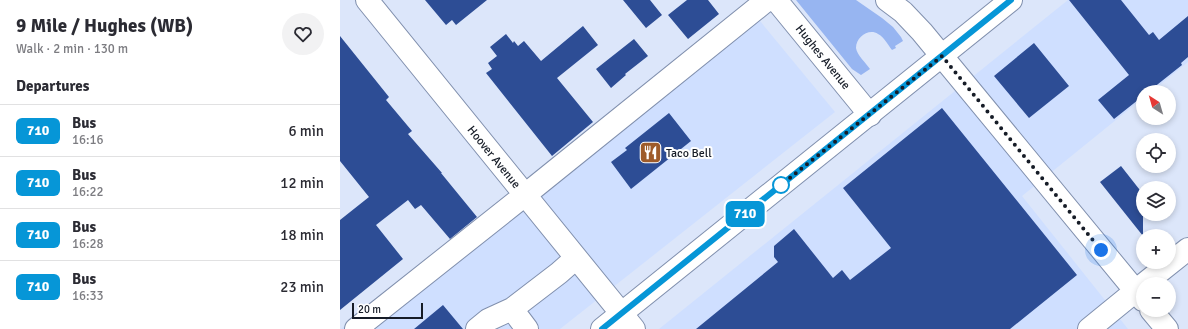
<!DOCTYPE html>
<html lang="en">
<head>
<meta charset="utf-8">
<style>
  :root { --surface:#fff; --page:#f2f2f3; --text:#2b2b33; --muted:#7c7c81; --line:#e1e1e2 }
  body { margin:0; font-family:Signika,sans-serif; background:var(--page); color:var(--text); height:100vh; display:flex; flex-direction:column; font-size:15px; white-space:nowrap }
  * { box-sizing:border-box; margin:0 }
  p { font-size:13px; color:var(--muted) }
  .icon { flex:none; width:22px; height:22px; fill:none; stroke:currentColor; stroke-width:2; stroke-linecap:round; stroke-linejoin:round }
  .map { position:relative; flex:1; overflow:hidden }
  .sheet { display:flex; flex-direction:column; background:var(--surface); width:340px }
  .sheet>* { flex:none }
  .badge { padding:0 8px; border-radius:6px; font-size:14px; line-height:26px }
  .needle { width:26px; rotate:323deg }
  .fabs { position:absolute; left:796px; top:85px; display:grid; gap:8px }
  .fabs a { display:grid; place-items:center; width:40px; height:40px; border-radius:50%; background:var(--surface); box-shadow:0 2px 6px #0003; font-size:20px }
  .scale { position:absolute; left:12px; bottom:10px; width:71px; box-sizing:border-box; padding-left:4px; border:2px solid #161c27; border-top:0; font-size:11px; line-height:14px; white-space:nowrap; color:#161c27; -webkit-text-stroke:3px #fff; paint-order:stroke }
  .you { position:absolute; width:20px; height:20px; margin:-10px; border:3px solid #fff; border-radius:50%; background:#1a73e8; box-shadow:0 0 0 6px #1a73e833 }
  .map>.badge { position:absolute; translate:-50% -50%; box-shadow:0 0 0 2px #fff }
  h2 { padding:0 16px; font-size:15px; line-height:36px }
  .round { display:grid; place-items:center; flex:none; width:42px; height:42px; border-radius:21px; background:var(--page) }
  .summary { display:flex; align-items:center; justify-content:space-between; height:68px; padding:0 16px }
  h1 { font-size:19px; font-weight:700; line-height:30px }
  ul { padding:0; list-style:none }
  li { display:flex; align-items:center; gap:12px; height:52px; padding:0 16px; border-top:1px solid var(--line) }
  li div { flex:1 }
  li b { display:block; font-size:15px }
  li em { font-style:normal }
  li .badge { min-width:44px; font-weight:700; text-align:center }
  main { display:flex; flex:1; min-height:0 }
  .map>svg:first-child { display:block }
  .built { fill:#cfdfff }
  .green { fill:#97b5f1 }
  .building { fill:#2d4d95 }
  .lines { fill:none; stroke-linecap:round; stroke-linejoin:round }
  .minor-casing { stroke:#8190ae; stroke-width:24 }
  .major-casing { stroke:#8190ae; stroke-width:24 }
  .minor { stroke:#fff; stroke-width:22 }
  .major { stroke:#fff; stroke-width:22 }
  .line-casing { stroke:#fff; stroke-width:9 }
  .line { stroke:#0696d7; stroke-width:6 }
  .walk { stroke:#161c27; stroke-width:4; stroke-dasharray:0 7.2 }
  .stop-dot { fill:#fff; stroke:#0696d7; stroke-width:2 }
  .labels { text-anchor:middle; stroke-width:4; stroke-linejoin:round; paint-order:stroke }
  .street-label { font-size:12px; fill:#161c27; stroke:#fff }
  .poi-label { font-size:12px; fill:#161c27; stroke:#fff; text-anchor:start }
</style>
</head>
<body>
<main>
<section class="sheet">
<div class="summary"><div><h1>9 Mile / Hughes (WB)</h1><p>Walk · 2 min · 130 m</p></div><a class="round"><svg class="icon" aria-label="heart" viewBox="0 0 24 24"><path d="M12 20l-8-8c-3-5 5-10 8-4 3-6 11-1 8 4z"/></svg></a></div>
<h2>Departures</h2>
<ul>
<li><span class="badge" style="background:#0696d7;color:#fff">710</span><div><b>Bus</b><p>16:16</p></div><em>6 min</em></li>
<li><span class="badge" style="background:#0696d7;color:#fff">710</span><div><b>Bus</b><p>16:22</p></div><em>12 min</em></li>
<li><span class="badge" style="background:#0696d7;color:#fff">710</span><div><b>Bus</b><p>16:28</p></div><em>18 min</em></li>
<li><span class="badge" style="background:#0696d7;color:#fff">710</span><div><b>Bus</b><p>16:33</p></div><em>23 min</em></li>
</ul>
</section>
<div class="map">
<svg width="848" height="329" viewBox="0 0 848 329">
  <rect width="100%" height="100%" fill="#dce6fa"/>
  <!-- built -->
  <path class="built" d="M728 0H848V62L811 92H803V98L682 196 788 329H319Z
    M406 4 495 112 220 329H1L158 203 200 168Z"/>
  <!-- green -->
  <path class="green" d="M456 0H516L542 18 553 27 561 37 563 41 555 46 556 48 552 50C548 45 544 37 538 34 529 28 516 37 516 48 517 55 526 63 530 69L521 75 512 69Z"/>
  <!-- building -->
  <path class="building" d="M85 0H147L116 25 112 20 106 25Z
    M283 0H310L322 15 306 28Z
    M347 0H368L379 14 348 39 328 15Z
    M729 0H781L809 35 813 32 819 40 848 16V57L841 63 842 65 808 92H803V96L774 119 758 100 789 75Z
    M243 26 258 45 217 78 253 122 212 156 146 73 152 69 148 63 157 56 150 47 166 34 173 43 174 41 178 46 184 41 201 61Z
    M0 36 49 97 46 100 72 131 68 134 102 173H101L137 217 110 239 81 205 75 209 68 200 36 225 63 259 0 310V220L29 197 0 161Z
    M294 39 308 56 285 74 286 75 271 88 256 69Z
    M694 43 729 86 689 118 654 76Z
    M602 108 737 275 670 329H356L438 262 434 257V246L454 229 493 278 502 270 510 280 551 248 503 188Z
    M329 113 351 141 291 189 271 162 287 150 285 148Z
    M781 166 803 194V236L760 182Z
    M103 305 123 329H74Z"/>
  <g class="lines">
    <defs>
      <path id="minor" d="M27 0 294 329
        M436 0 530 115
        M547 0 563 12 582 32 803 300
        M804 284 848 249
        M172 309 187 329
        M811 310 827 329
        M16 329 185 195 427 0
        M137 329 148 320 172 309 219 273 236 258
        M749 329 803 285"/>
      <path id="major" d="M262 329 671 0"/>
    </defs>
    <!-- minor casing -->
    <use href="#minor" class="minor-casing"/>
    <!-- major casing -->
    <use href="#major" class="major-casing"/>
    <!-- minor -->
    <use href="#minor" class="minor"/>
    <!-- major -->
    <use href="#major" class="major"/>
  </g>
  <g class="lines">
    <defs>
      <path id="line" d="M262 329 671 0"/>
    </defs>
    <!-- line casing -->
    <use href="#line" class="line-casing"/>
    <!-- line -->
    <use href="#line" class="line"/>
    <!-- walk -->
    <path class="walk" d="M441 185 440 186 602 56 761 250"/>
  </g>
  <!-- icons -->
  <defs>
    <symbol id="restaurant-square" viewBox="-11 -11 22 22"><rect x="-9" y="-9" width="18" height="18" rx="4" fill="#9e5b2a" stroke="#fff"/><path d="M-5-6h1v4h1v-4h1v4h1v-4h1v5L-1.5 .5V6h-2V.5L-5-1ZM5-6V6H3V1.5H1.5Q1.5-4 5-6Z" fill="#fff"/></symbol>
  </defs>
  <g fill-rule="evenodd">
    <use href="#restaurant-square" x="298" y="140" width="25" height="25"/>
  </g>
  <!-- markers -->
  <circle class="stop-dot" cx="441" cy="185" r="8"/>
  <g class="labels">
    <!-- street labels -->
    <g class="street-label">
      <text transform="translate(483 57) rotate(51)" y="4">Hughes Avenue</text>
      <text transform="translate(154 157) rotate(51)" y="4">Hoover Avenue</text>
    </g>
    <!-- poi labels -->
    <g class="poi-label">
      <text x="326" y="157">Taco Bell</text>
    </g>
  </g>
</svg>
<div class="fabs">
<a><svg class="needle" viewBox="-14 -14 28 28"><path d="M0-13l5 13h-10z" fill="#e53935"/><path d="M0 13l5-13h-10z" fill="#7c7c81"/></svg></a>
<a><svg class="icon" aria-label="locate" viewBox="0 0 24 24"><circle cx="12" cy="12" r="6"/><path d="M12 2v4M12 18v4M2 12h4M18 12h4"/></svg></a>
<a><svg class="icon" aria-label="layers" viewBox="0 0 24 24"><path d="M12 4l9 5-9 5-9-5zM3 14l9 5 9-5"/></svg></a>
<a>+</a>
<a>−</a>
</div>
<div class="scale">20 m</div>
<div class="you" style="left:761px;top:250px"></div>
<b class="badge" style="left:405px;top:214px;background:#0696d7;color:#fff">710</b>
</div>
</main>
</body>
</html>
